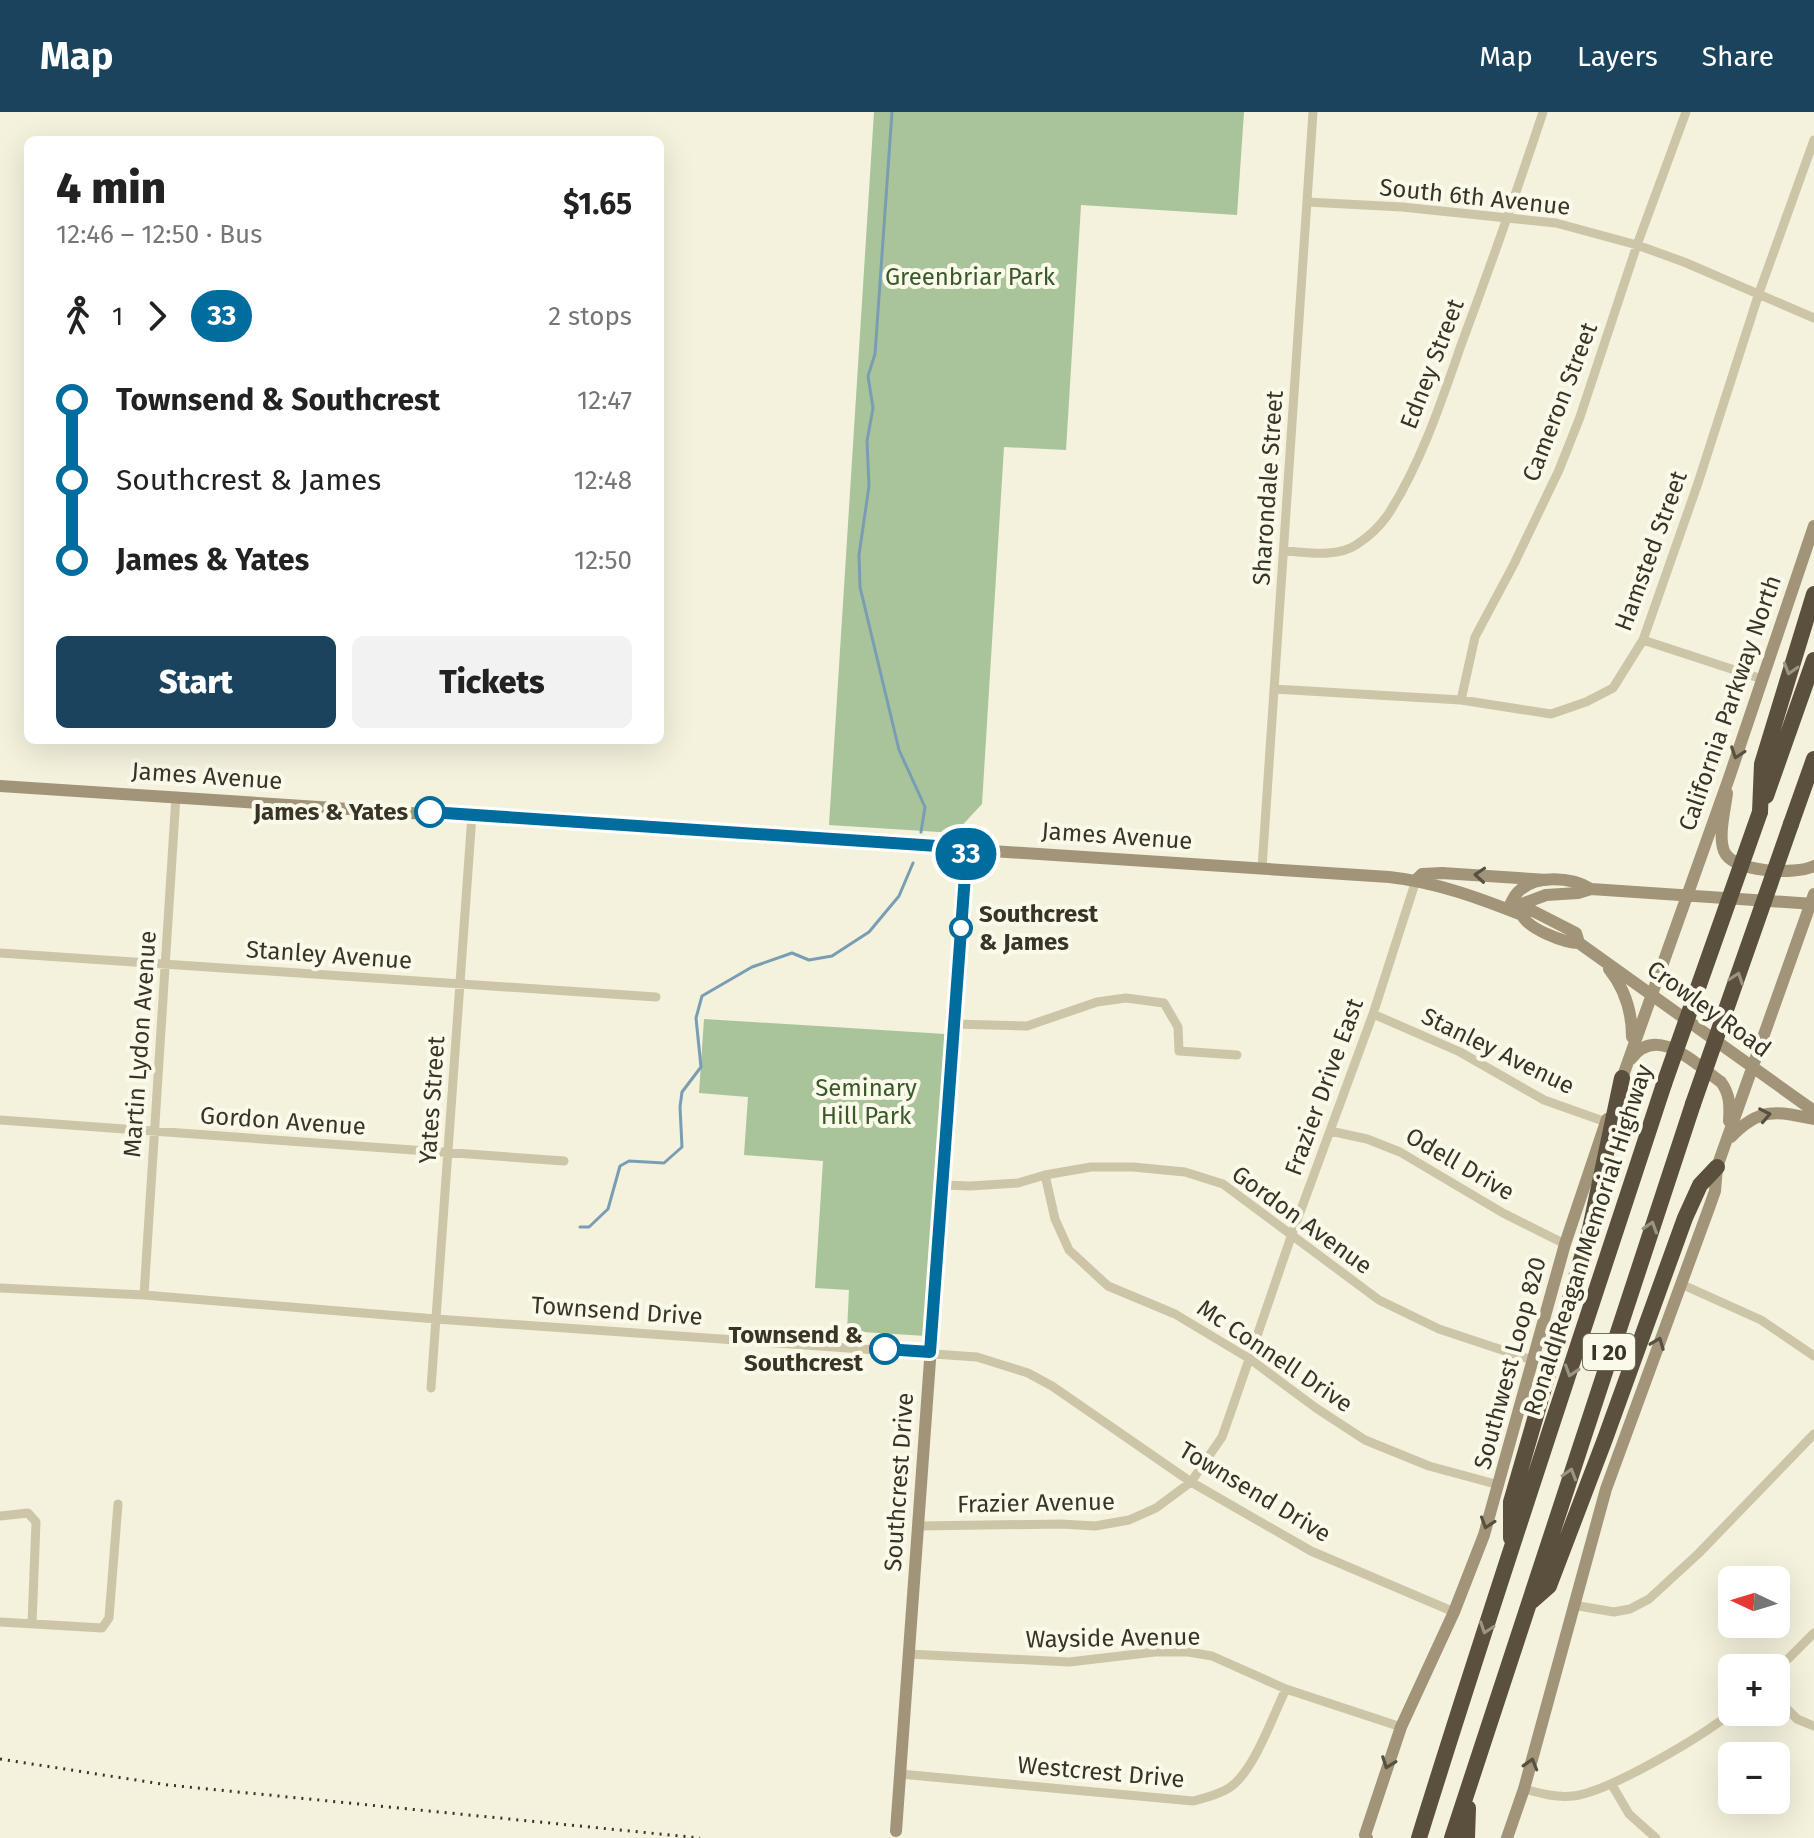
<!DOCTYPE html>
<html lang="en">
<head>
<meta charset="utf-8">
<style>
  :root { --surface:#fff; --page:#f2f2f2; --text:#222; --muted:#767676; --accent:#1a445e }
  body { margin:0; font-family:"Fira Sans",sans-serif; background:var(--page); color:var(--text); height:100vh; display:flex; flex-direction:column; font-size:30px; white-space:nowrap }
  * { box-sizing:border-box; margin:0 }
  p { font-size:26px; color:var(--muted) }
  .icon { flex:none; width:44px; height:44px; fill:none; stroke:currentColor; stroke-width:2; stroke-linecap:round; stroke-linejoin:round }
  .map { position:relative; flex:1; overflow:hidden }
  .panel { position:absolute; left:24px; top:24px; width:640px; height:608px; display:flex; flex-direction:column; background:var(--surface); border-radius:12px; box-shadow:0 8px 32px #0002 }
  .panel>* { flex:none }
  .badge { padding:0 16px; border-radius:26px; font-size:28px; line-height:52px }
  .needle { width:52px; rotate:274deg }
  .fabs { position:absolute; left:1718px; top:1454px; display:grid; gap:16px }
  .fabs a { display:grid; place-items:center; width:72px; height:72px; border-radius:12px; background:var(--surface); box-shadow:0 8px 32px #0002; font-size:40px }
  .map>.badge { position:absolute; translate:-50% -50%; box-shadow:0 0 0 4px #fff }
  .legs { display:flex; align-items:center; gap:12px; height:88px; padding:0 32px; font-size:26px }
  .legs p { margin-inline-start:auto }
  .head { display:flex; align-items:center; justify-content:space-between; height:136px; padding:0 32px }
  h1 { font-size:44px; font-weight:800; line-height:60px }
  .button { display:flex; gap:16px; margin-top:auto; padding:16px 32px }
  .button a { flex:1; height:92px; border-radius:12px; background:var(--accent); color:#fff; font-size:32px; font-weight:800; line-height:92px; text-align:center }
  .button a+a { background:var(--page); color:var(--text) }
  ul { padding:0 32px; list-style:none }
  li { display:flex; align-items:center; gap:28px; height:80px; font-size:30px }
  li i { display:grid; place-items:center; width:12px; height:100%; margin:0 10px; background:currentColor }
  li i::after { content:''; width:20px; height:20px; margin:-10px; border:6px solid; border-radius:50%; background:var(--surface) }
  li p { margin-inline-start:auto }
  li:first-child i { background:linear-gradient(#0000 50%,currentColor 0) }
  li:last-child i { background:linear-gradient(currentColor 50%,#0000 0) }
  header { display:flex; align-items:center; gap:48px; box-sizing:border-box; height:112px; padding:0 40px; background:var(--accent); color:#fff }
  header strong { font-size:38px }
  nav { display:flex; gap:44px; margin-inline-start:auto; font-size:28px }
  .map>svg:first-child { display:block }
  .green { fill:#a9c49b }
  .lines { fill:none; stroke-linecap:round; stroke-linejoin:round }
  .stream { stroke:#799eb3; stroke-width:3 }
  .street { stroke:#cdc5a7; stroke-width:9 }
  .secondary { stroke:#a19478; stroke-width:12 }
  .highway { stroke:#5b503e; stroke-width:16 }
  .rail { stroke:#393328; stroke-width:3; stroke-dasharray:2 6; stroke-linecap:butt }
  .highway-bridge { stroke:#5b503e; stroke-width:16 }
  .oneway { stroke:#9b9482 }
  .oneway2 { stroke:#585040 }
  .line-1-casing { stroke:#fff; stroke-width:18 }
  .line-1 { stroke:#006d9e; stroke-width:12 }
  .stop-1-dot { fill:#fff; stroke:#006d9e; stroke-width:4 }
  .labels { text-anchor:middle; stroke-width:8; stroke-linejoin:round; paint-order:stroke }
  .shield { fill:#fbf9e9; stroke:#736e62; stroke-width:2 }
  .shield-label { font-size:22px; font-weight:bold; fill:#393328 }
  .street-label { font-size:24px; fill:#393328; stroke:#fbf9e9 }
  .park-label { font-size:24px; fill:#38592a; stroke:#fbf9e9 }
  .stop-label { font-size:24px; font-weight:bold; fill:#393328; stroke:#fbf9e9; text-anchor:end }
</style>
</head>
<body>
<header>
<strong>Map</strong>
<nav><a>Map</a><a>Layers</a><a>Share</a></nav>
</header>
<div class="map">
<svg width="1814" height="1726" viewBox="0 0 1814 1726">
  <rect width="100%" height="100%" fill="#f4f1dc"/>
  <!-- green -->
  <path class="green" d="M874 0H1244L1237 103 1081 93 1066 338 1004 335 982 692 955 721 829 713Z
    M704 907 945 922 926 1224 847 1219 849 1178 815 1176 823 1049 744 1043 748 985 699 981Z"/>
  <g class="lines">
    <!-- stream -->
    <path class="stream" d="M892 0 875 242 868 264 873 296 867 329 869 374 859 443 860 475 899 638 925 695 921 720
      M580 1115H589L608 1097 620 1054 629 1049 664 1051 682 1035 680 995 682 980 701 955 696 906 702 884 752 855 792 841 809 848 832 844 869 820 899 784 913 751"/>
    <!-- street -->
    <path class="street" d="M1307 90 1402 95 1556 111 1637 133 1684 150 1814 206
      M1284 439C1306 440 1336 446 1356 433 1367 426 1379 415 1387 404 1419 356 1441 291 1460 236 1489 158 1517 79 1543 0
      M1643 528 1762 567
      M1274 577 1461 588 1551 602 1586 590 1613 576 1643 528 1698 371 1759 181 1814 28
      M1461 588 1475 525 1514 452 1559 358 1580 305 1637 133 1686 0
      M1262 756 1313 0
      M0 841 656 885
      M1373 902 1460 940 1544 988 1606 1010
      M954 912 1027 914 1097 890 1126 886 1164 891 1178 915 1179 939 1237 943
      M0 1008 564 1049
      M1330 1019 1367 1027 1400 1040 1503 1101 1565 1132
      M1045 1063 1055 1107 1069 1138 1108 1174 1175 1202 1250 1247 1316 1296 1365 1328 1429 1354 1499 1373
      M942 1073 970 1074 1018 1071 1045 1063 1091 1055H1133L1185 1060 1223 1072 1379 1188 1439 1217 1532 1248
      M1681 1172 1761 1208 1814 1244
      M0 1176 144 1183 436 1207 977 1245 1028 1261 1052 1274 1191 1370 1311 1439 1454 1500
      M144 1183 176 684
      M431 1276 472 703
      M0 1404 28 1401 36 1410 32 1512
      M918 1414 1061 1412 1095 1414 1129 1408 1156 1396 1191 1370 1222 1325 1235 1288 1292 1122 1373 902 1416 768
      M1573 1493 1614 1500 1630 1497 1649 1487 1699 1441 1814 1322
      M0 1510 102 1516 109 1506 118 1392
      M908 1542 1069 1550 1155 1540H1188L1212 1544 1286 1577 1401 1615
      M1776 1559 1814 1521
      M1776 1586 1797 1607 1814 1614
      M900 1662 1193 1689C1205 1686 1218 1683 1229 1676 1254 1660 1273 1603 1286 1577
      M1612 1673 1629 1702 1656 1726
      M1524 1677C1539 1681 1556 1686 1573 1684 1609 1680 1703 1624 1732 1600"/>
    <!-- secondary -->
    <path class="secondary" d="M0 674 1389 765C1436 770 1479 786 1522 803 1528 817 1565 831 1579 831
      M1727 681C1725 698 1718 724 1724 739 1733 761 1796 763 1814 754
      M1416 768 1422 762 1442 761 1547 768
      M1508 797 1546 783 1578 781 1591 777 1814 792
      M1508 797C1511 792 1513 785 1518 780 1535 762 1572 765 1591 777
      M1522 803 1531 798 1576 821 1579 831 1814 999
      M1609 857C1625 877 1632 900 1632 925
      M1631 947C1657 911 1695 952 1721 970 1730 982 1730 994 1729 1009
      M1619 975 1729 666 1814 414
      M1731 1025C1759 995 1777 999 1814 1007
      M896 1719 967 736
      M1367 1726 1365 1723 1401 1615 1454 1500 1484 1423 1565 1132 1607 1007
      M1507 1726 1524 1677 1606 1377 1709 1096 1715 1079 1717 1055 1814 782"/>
    <!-- highway -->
    <path class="highway" d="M1766 684 1814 548
      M1760 700 1762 652 1814 482
      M1791 712 1814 647
      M1511 1426V1390L1590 1117 1622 966
      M1532 1489 1549 1474 1605 1327 1685 1106 1700 1073 1717 1055
      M1419 1726C1497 1474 1582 1223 1664 972
      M1452 1726 1693 992
      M1467 1726 1468 1696"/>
    <!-- rail -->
    <path class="rail" d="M0 1647 168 1673 700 1726"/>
    <!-- highway-bridge -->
    <path class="highway-bridge" d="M1664 972 1760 700
      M1693 992 1791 712"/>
  </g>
  <!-- one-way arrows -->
  <defs><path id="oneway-chevron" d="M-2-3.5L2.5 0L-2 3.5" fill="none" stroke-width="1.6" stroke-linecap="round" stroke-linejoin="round" transform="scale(2)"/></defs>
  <g class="oneway">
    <use href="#oneway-chevron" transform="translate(1790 557) rotate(107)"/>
    <use href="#oneway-chevron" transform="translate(1737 866) rotate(-71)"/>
    <use href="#oneway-chevron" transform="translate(1651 1115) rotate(-72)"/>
    <use href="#oneway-chevron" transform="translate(1571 1259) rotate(108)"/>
    <use href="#oneway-chevron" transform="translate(1570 1362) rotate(-73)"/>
    <use href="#oneway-chevron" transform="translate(1486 1516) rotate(109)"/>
  </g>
  <g class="oneway2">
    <use href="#oneway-chevron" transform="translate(1737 641) rotate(109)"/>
    <use href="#oneway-chevron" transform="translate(1480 763) rotate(-176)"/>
    <use href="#oneway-chevron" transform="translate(1765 1003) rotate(-11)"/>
    <use href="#oneway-chevron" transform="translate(1658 1231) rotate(-69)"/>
    <use href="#oneway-chevron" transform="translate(1487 1411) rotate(108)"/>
    <use href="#oneway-chevron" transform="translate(1388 1651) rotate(110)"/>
    <use href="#oneway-chevron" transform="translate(1531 1652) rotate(-74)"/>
  </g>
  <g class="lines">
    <defs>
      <path id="line-1" d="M430 700 967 736 930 1240 885 1237"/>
    </defs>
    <!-- line-1 casing -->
    <use href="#line-1" class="line-1-casing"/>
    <!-- line-1 -->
    <use href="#line-1" class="line-1"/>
  </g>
  <!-- markers -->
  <g class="stop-1-dot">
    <circle cx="430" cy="700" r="14"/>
    <circle cx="961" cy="816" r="10"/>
    <circle cx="885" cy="1237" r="14"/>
  </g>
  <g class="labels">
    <!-- shield labels -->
    <rect class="shield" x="1583" y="1222" width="52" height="36" rx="6"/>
    <g class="shield-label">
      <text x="1609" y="1248">I 20</text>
    </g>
    <!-- street labels -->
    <g class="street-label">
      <text transform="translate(1475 85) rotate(6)" y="8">South 6th Avenue</text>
      <text transform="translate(1432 252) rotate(-69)" y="8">Edney Street</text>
      <text transform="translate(1560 290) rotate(-69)" y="8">Cameron Street</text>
      <text transform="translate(1268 376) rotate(-86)" y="8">Sharondale Street</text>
      <text transform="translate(1651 439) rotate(-70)" y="8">Hamsted Street</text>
      <text transform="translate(1730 591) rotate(-71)" y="8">California Parkway North</text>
      <text transform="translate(207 664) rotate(4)" y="8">James Avenue</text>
      <text transform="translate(1117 724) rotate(4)" y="8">James Avenue</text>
      <text transform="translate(329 843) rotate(4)" y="8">Stanley Avenue</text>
      <text transform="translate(1709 897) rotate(36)" y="8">Crowley Road</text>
      <text transform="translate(140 932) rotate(-86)" y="8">Martin Lydon Avenue</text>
      <text transform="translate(1498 939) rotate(26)" y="8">Stanley Avenue</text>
      <text transform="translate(1324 975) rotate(-70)" y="8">Frazier Drive East</text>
      <text transform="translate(432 988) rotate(-86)" y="8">Yates Street</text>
      <text transform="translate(283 1009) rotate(4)" y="8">Gordon Avenue</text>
      <text transform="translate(1460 1052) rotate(30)" y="8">Odell Drive</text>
      <text transform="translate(1302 1108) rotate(36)" y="8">Gordon Avenue</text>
      <text transform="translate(1588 1128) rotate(-72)" y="8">Ronald Reagan Memorial Highway</text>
      <text transform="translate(617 1199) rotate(4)" y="8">Townsend Drive</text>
      <text transform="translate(1275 1244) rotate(34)" y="8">Mc Connell Drive</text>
      <text transform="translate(1510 1251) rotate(-75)" y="8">Southwest Loop 820</text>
      <text transform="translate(899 1370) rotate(-86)" y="8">Southcrest Drive</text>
      <text transform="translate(1255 1380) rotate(31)" y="8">Townsend Drive</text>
      <text transform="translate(1036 1391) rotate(-1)" y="8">Frazier Avenue</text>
      <text transform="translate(1113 1526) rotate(-1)" y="8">Wayside Avenue</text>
      <text transform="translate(1101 1660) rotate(5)" y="8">Westcrest Drive</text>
    </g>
    <!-- park labels -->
    <g class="park-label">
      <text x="970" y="173">Greenbriar Park</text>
      <text x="866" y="984">Seminary<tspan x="866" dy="28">Hill Park</tspan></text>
    </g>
    <!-- stop labels -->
    <g class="stop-label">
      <text x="408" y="708">James &amp; Yates</text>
      <text x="979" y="810" text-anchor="start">Southcrest<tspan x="979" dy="28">&amp; James</tspan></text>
      <text x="863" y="1231">Townsend &amp;<tspan x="863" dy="28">Southcrest</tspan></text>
    </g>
  </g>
</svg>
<div class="fabs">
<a><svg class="needle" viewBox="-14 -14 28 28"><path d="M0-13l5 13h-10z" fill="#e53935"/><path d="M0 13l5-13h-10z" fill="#767676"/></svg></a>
<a>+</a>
<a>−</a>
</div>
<b class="badge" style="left:966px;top:742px;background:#006d9e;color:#fff">33</b>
<section class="panel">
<div class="head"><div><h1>4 min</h1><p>12:46 – 12:50 · Bus</p></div><b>$1.65</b></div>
<div class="legs"><svg class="icon" aria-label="walk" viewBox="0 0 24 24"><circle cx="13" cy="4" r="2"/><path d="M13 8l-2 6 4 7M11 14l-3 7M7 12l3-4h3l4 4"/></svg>1<svg class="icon" aria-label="forward" viewBox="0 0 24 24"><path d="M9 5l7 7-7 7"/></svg><b class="badge" style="background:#006d9e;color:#fff">33</b><p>2 stops</p></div>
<ul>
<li><i style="color:#006d9e"></i><b>Townsend &amp; Southcrest</b><p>12:47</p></li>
<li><i style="color:#006d9e"></i><span>Southcrest &amp; James</span><p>12:48</p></li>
<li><i style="color:#006d9e"></i><b>James &amp; Yates</b><p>12:50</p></li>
</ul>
<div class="button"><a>Start</a><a>Tickets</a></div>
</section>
</div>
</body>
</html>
